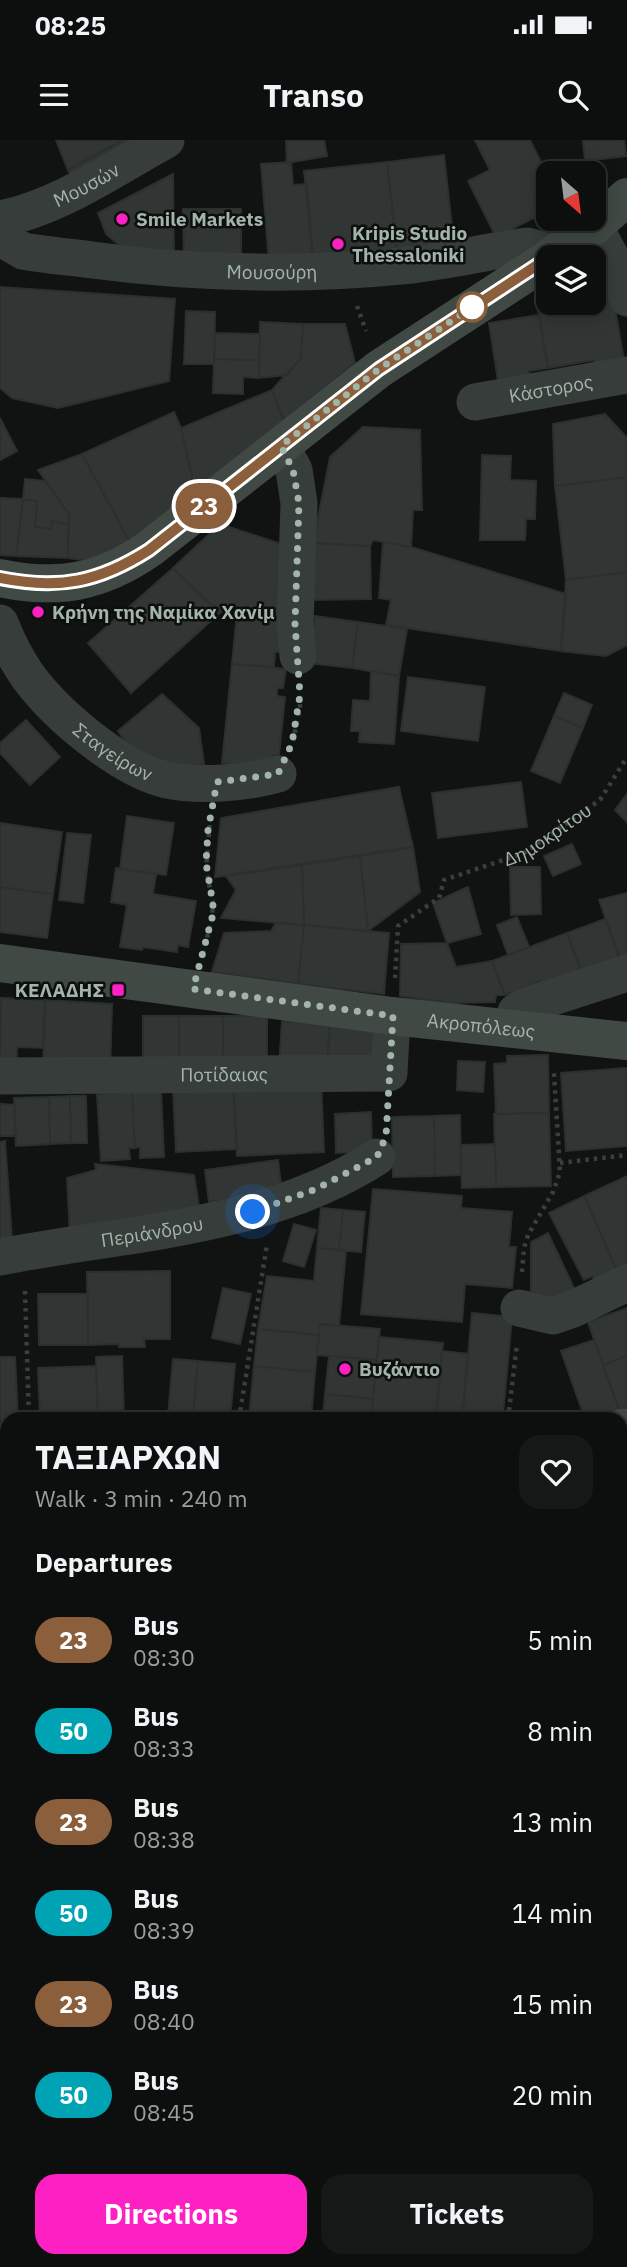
<!DOCTYPE html>
<html lang="en">
<head>
<meta charset="utf-8">
<style>
  :root { --surface:#0d0e0e; --page:#161717; --text:#f1f3f6; --muted:#9a9c9e; --line:#2d2e2e; --accent:#fd20c2 }
  body { margin:0; font-family:"IBM Plex Sans",sans-serif; background:var(--page); color:var(--text); height:100vh; display:flex; flex-direction:column; font-size:26px; white-space:nowrap }
  * { box-sizing:border-box; margin:0 }
  p { font-size:23px; color:var(--muted) }
  .icon { flex:none; width:38px; height:38px; fill:none; stroke:currentColor; stroke-width:2; stroke-linecap:round; stroke-linejoin:round }
  .map { position:relative; flex:1; overflow:hidden }
  .panel { position:absolute; left:0px; top:1272px; width:628px; height:856px; display:flex; flex-direction:column; background:var(--surface); border-radius:21px 21px 0 0; box-shadow:0 4px 18px #0003,0 0 0 2px var(--line) }
  .panel>* { flex:none }
  .badge { padding:0 14px; border-radius:23px; font-size:24px; line-height:46px }
  .needle { width:46px; rotate:152deg }
  .tools { position:absolute; left:536px; top:21px; display:grid; gap:14px }
  .tools a { display:grid; place-items:center; width:70px; height:70px; border-radius:14px; background:var(--surface); box-shadow:0 4px 18px #0003,0 0 0 2px var(--line); font-size:35px }
  .you { position:absolute; width:35px; height:35px; margin:-18px; border:5px solid #fff; border-radius:50%; background:#1a73e8; box-shadow:0 0 0 10px #1a73e833 }
  .map>.badge { position:absolute; translate:-50% -50%; box-shadow:0 0 0 4px #fff }
  h2 { padding:0 35px; font-size:26px; line-height:63px }
  .round { display:grid; place-items:center; flex:none; width:74px; height:74px; border-radius:21px; background:var(--page) }
  .head { display:flex; align-items:center; justify-content:space-between; height:119px; padding:0 35px }
  h1 { font-size:33px; font-weight:700; line-height:52px }
  .button { display:flex; gap:14px; margin-top:auto; padding:14px 35px }
  .button a { flex:1; height:80px; border-radius:21px; background:var(--accent); color:#fff; font-size:28px; font-weight:700; line-height:80px; text-align:center }
  .button a+a { background:var(--page); color:var(--text) }
  ul { padding:0; list-style:none }
  li { display:flex; align-items:center; gap:21px; height:91px; padding:0 35px }
  li div { flex:1 }
  li b { display:block; font-size:26px }
  li em { font-style:normal }
  li .badge { min-width:77px; font-weight:700; text-align:center }
  .status { display:flex; justify-content:space-between; align-items:center; height:49px; padding:0 35px; background:var(--surface); direction:ltr }
  .status svg { height:19px; fill:currentColor }
  header { display:flex; justify-content:space-between; align-items:center; height:91px; padding:0 35px; background:var(--surface); font-size:32px; font-weight:700 }
  .map>svg:first-child { display:block }
  .green { fill:#282620 }
  .building { fill:#313533; stroke:#2b2f2e; stroke-width:2 }
  .lines { fill:none; stroke-linecap:round; stroke-linejoin:round }
  .path { stroke:#38403b; stroke-width:4.5; stroke-dasharray:3.5 5; stroke-linecap:butt }
  .minor { stroke:#363d3a; stroke-width:37 }
  .secondary { stroke:#404943; stroke-width:38 }
  .line-casing { stroke:#fff; stroke-width:16 }
  .line { stroke:#8b5e3c; stroke-width:10 }
  .walk { stroke:#a2b5a8; stroke-width:7; stroke-dasharray:0 12.6 }
  .poi-dot { fill:#fd20c2; stroke:#0d0e0e; stroke-width:2.5 }
  .stop-dot { fill:#fff; stroke:#8b5e3c; stroke-width:3.5 }
  .labels { text-anchor:middle; stroke-width:5; stroke-linejoin:round; paint-order:stroke }
  .street-label { font-size:19px; fill:#a2b5a8; stroke:#0d0e0e }
  .poi-label { font-size:19px; font-weight:bold; fill:#a2b5a8; stroke:#0d0e0e; text-anchor:start }
</style>
</head>
<body>
<div class="status"><b>08:25</b><svg viewBox="0 0 49 12"><path d="M0 12V9h3v3zM5 12V6h3v6zM10 12V3h3v9zM15 12V0h3v12zM26 1h20v11H26zM47 4h2v5h-2z"/></svg></div>
<header><svg class="icon" aria-label="menu" viewBox="0 0 24 24"><path d="M4 6h16M4 12h16M4 18h16"/></svg>Transo<svg class="icon" aria-label="search" viewBox="0 0 24 24"><circle cx="10" cy="10" r="6"/><path d="M15 15l6 6"/></svg></header>
<div class="map">
<svg width="627" height="2127" viewBox="0 0 627 2127">
  <rect width="100%" height="100%" fill="#111313"/>
  <!-- green -->
  <path class="green" d="M621 1335H627V1443L621 1444Z
    M0 1379H7V1510H0Z"/>
  <!-- building -->
  <path class="building" d="M56 0H123L68 30Z
    M123 0H136L77 46 68 30Z
    M286 0H324L327 16 287 23Z
    M475 0H530L548 36V71L496 97 468 41 490 30Z
    M583 0H624L626 16 585 21Z
    M444 15 455 114 398 121 387 22Z
    M291 22 293 45 307 44 313 118 269 122 261 24Z
    M387 22 397 108 313 118 304 31Z
    M173 34 174 118 133 117 106 94 98 73Z
    M183 69H241V117L184 118Z
    M0 147 175 159 169 241 58 268 12 258 0 248Z
    M612 151 624 220 594 225V220L548 228 537 164 593 163V154Z
    M186 171 215 172 214 224H184Z
    M539 175 548 228 529 231V236L498 241 489 183Z
    M260 182 303 184 301 218 287 235 259 238Z
    M303 184H345L355 223 284 281 272 250 301 218Z
    M215 193 260 194 259 220 214 219Z
    M214 219 259 220V238L243 237V254L213 253Z
    M272 250 284 281 196 353 181 288Z
    M174 272 181 288 196 353 131 404 82 314Z
    M605 274 627 298V337L555 346 553 284Z
    M0 278 17 311 0 320Z
    M363 287 420 290 422 370H413L411 407 373 400 370 406 313 403 330 317Z
    M82 314 131 404 107 423 68 418 69 374 38 330Z
    M482 315 511 316 510 340 536 341 535 379H526L525 400H480Z
    M627 337V432L566 440 555 346Z
    M25 339 45 341 69 374 68 385 52 381 51 389 35 387 37 361 23 359Z
    M0 358 23 359 16 416 0 415Z
    M23 359 37 361 35 387 51 389 52 381 68 385V418L16 416Z
    M220 384 287 406 280 474 222 471 209 463 173 428Z
    M383 402 411 407 566 454 561 511 386 485 391 460 379 458Z
    M310 403 370 406 371 459 308 460Z
    M173 428 209 463 222 471 131 553 88 503Z
    M627 432V505L606 516 561 511 566 440Z
    M237 473 280 474 284 512H275L274 527 232 524Z
    M315 476 358 482 352 528 309 523Z
    M358 482 407 489 399 536 352 528Z
    M232 524 286 529 283 548H277V556L285 557 279 615H273L271 629 222 623Z
    M371 531 399 536 394 604 359 602 360 591H351L353 560 370 561Z
    M408 537 485 547 478 601 401 591Z
    M564 553 592 565 583 588 554 576Z
    M162 554 199 588 204 624 162 633 140 623 118 591Z
    M554 576 583 588 560 643 531 631Z
    M26 580 60 617 30 645 0 613V603Z
    M521 642 527 687 438 698 432 653Z
    M399 647 413 707 215 737 221 678Z
    M627 654V682L615 670Z
    M127 676 174 683 166 735 120 729Z
    M0 683 62 692 53 754 0 747Z
    M67 693 91 695 83 763 59 760Z
    M572 704 581 724 553 736 544 716Z
    M413 707 420 752 368 791 360 716Z
    M360 716 368 791 304 785 302 725Z
    M302 725 304 785 221 778 236 750 226 736Z
    M510 727H540L541 774 511 775Z
    M116 728 156 734 153 754 196 761 188 807 178 805 177 812 143 807 142 810 120 807 127 765 111 762Z
    M0 747 53 754 47 798 0 792Z
    M468 747 481 794 447 803 433 763Z
    M627 753V821L621 822 599 760Z
    M517 777 529 807 508 815 497 785Z
    M605 779 624 828 585 842 567 793Z
    M276 783 304 785 298 844 212 832 224 793 271 791Z
    M304 785 389 793 384 854 298 844Z
    M567 793 583 836 543 851 540 841 505 855 492 821Z
    M447 803 456 827 492 821 505 855H496L495 862 449 863 400 856 401 804Z
    M1 858 45 860 43 908 17 907 16 933H0Z
    M45 860 112 864 110 933 43 931Z
    M143 876H179V931H143Z
    M179 876H223V931H179Z
    M223 876H267V931H223Z
    M282 881 330 883 327 930 279 927Z
    M330 883 381 886 379 927 328 924Z
    M548 915 549 973 496 974 494 924 507 923V916Z
    M458 921 485 922 483 952 457 950Z
    M627 928V1006L566 1011 561 933Z
    M321 941 324 1012 237 1016 233 945Z
    M233 945 237 1009 176 1012 173 948Z
    M161 951 164 1017 140 1018V1007L135 1008 132 952Z
    M132 952 135 1008H129L130 1019 101 1021 97 954Z
    M70 956H86L87 1003H71Z
    M70 956 71 1003 50 1004 49 957Z
    M49 957 50 1004 16 1006 14 958Z
    M0 964 15 965V996H0Z
    M371 972 372 1011 336 1013 335 974Z
    M549 973 551 1046 496 1047 494 974Z
    M460 975 461 1035 435 1036 434 976Z
    M434 976 435 1036 393 1037 392 977Z
    M5 1001 12 1099H0V1002Z
    M495 1004 496 1047 462 1048 460 1005Z
    M278 1020 282 1053 209 1062 205 1030Z
    M95 1024 194 1035 200 1073 70 1095 67 1038 96 1030Z
    M627 1036V1134L620 1137 584 1056Z
    M373 1049 462 1056 461 1068 512 1072 509 1107H516L512 1148 465 1144 462 1182 361 1174Z
    M584 1056 620 1137 598 1146 592 1136 584 1140 549 1073Z
    M321 1068 343 1070 339 1110 317 1108Z
    M343 1070 365 1072 361 1112 339 1110Z
    M294 1084 316 1090 304 1127 283 1121Z
    M548 1093 575 1150 539 1171 531 1151V1102Z
    M317 1108 346 1111 339 1186 320 1184 319 1195 258 1189 267 1136 314 1141Z
    M170 1131V1199H144L145 1207H119V1204L88 1205 87 1132Z
    M223 1148 251 1154 240 1204 212 1198Z
    M38 1154H88V1205H39Z
    M627 1168V1216L603 1225 588 1182Z
    M472 1173 512 1177 503 1274 463 1271Z
    M320 1184 380 1189 377 1220 317 1215Z
    M258 1189 319 1195 315 1232 254 1226Z
    M379 1197 443 1203 436 1279H371Z
    M594 1200 619 1269 591 1279H585L561 1211Z
    M442 1211 468 1214 462 1277 436 1275Z
    M122 1216 124 1279H98L96 1217Z
    M329 1216 377 1220 373 1259 325 1254Z
    M627 1216V1273L621 1275 603 1225Z
    M0 1217H15L18 1279H7V1291L0 1292Z
    M173 1219 198 1221 193 1277 168 1275Z
    M198 1221 235 1224 230 1279 193 1277Z
    M96 1226 98 1279H40L38 1228Z
    M254 1226 315 1232 311 1279 249 1277Z
    M325 1254 373 1259 371 1279 323 1275Z
    M7 1600V1677H0V1601Z
    M7 1703V1790L0 1791V1704Z
    M7 1840V1924L5 1925 0 1893V1842Z
    M621 2018 627 2020V2077L621 2075Z
    M0 2021 7 2023V2094L0 2092Z
    M170 2121H259V2127H170Z
    M259 2121H382L381 2127H259Z
    M396 2121H451L449 2127H395Z
    M470 2121H491L527 2127H469Z"/>
  <g class="lines">
    <!-- path -->
    <g class="path">
      <path d="M357 166 366 191"/>
      <path d="M293 601 300 568V551"/>
      <path d="M203 814 212 778 213 764 206 729 210 681"/>
      <path id="s1" d="M395 838 398 786 439 758 444 740 524 713 600 660 627 617"/>
      <path d="M560 1023 627 1015"/>
      <path d="M522 1132 524 1108 528 1095 553 1052 560 1032 554 933"/>
      <path d="M25 1151 29 1279"/>
      <path d="M239 1279 267 1104"/>
      <path d="M508 1279 517 1204"/>
      <path d="M621 1413 627 1412"/>
      <path d="M0 1481 7 1480"/>
      <path d="M566 2127 568 2121"/>
    </g>
    <!-- minor -->
    <g class="minor">
      <path id="s2" d="M0 79C60 67 113 29 166 0"/>
      <path id="s3" d="M0 86 11 104 23 111C45 115 69 117 92 120 197 134 305 136 411 125 450 121 488 111 527 106L542 110 553 115"/>
      <path d="M594 86 622 138 627 158"/>
      <path id="s4" d="M475 262 627 235"/>
      <path d="M281 306 294 330 299 363 295 484 298 516"/>
      <path id="s5" d="M0 483C7 501 16 519 27 535 55 574 120 629 167 640 198 647 247 643 278 634"/>
      <path d="M510 888 516 872 525 866 627 833"/>
      <path id="s6" d="M0 936 389 933 392 876"/>
      <path id="s7" d="M0 1117C127 1092 265 1089 377 1017"/>
      <path d="M519 1168 553 1176 573 1169 627 1143"/>
      <path d="M621 1489 627 1488"/>
      <path d="M621 1970 627 1974"/>
      <path d="M0 2124 12 2127"/>
      <path d="M116 2127 122 2121"/>
    </g>
    <!-- secondary -->
    <g class="secondary">
      <path d="M550 117 594 86 627 57"/>
      <path d="M0 438C58 450 100 443 149 409L379 229 548 119"/>
      <path id="s8" d="M0 823 392 876 627 901"/>
      <path d="M621 1288H627"/>
      <path d="M0 1313 7 1312"/>
      <path d="M621 1732H627"/>
      <path d="M0 1806 7 1804"/>
    </g>
  </g>
  <g class="lines">
    <defs>
      <path id="line" d="M0 438C59 450 99 442 149 410L379 229 548 118"/>
    </defs>
    <!-- line casing -->
    <use href="#line" class="line-casing"/>
    <!-- line -->
    <use href="#line" class="line"/>
    <!-- walk -->
    <path class="walk" d="M253 1072 316 1049 377 1017 386 996 393 876 193 849 212 778 213 764 206 723 208 690 217 642 278 634 292 603 300 555 295 484 299 363 293 330 281 306 379 229 483 160 472 167"/>
  </g>
  <!-- markers -->
  <g class="poi-dot">
    <circle cx="122" cy="79" r="7"/>
    <circle cx="338" cy="104" r="7"/>
    <circle cx="38" cy="472" r="7"/>
    <rect x="111" y="843" width="14" height="14" rx="3.5"/>
    <circle cx="345" cy="1229" r="7"/>
  </g>
  <circle class="stop-dot" cx="472" cy="167" r="14"/>
  <g class="labels">
    <!-- street labels -->
    <g class="street-label">
      <text dy="7" stroke="none"><textPath href="#s2" startOffset="93">Μουσών</textPath></text>
      <text dy="7" stroke="none"><textPath href="#s3" startOffset="285">Μουσούρη</textPath></text>
      <text dy="7" stroke="none"><textPath href="#s4" startOffset="77">Κάστορος</textPath></text>
      <text dy="7" stroke="none"><textPath href="#s5" startOffset="175">Σταγείρων</textPath></text>
      <text dy="7" stroke="none"><textPath href="#s1" startOffset="234">Δημοκρίτου</textPath></text>
      <text dy="7" stroke="none"><textPath href="#s8" startOffset="485">Ακροπόλεως</textPath></text>
      <text dy="7" stroke="none"><textPath href="#s6" startOffset="224">Ποτίδαιας</textPath></text>
      <text dy="7" stroke="none"><textPath href="#s7" startOffset="154">Περιάνδρου</textPath></text>
    </g>
    <!-- poi labels -->
    <g class="poi-label">
      <text x="136" y="86">Smile Markets</text>
      <text x="352" y="100">Kripis Studio<tspan x="352" dy="22">Thessaloniki</tspan></text>
      <text x="52" y="479">Κρήνη της Ναμίκα Χανίμ</text>
      <text x="104" y="857" text-anchor="end">ΚΕΛΑΔΗΣ</text>
      <text x="359" y="1236">Βυζάντιο</text>
    </g>
  </g>
</svg>
<div class="tools">
<a><svg class="needle" viewBox="-14 -14 28 28"><path d="M0-13l5 13h-10z" fill="#e53935"/><path d="M0 13l5-13h-10z" fill="#9a9c9e"/></svg></a>
<a><svg class="icon" aria-label="layers" viewBox="0 0 24 24"><path d="M12 4l9 5-9 5-9-5zM3 14l9 5 9-5"/></svg></a>
</div>
<div class="you" style="left:253px;top:1072px"></div>
<b class="badge" style="left:204px;top:366px;background:#8b5e3c;color:#fff">23</b>
<section class="panel">
<div class="head"><div><h1>ΤΑΞΙΑΡΧΩΝ</h1><p>Walk · 3 min · 240 m</p></div><a class="round"><svg class="icon" aria-label="heart" viewBox="0 0 24 24"><path d="M12 20l-8-8c-3-5 5-10 8-4 3-6 11-1 8 4z"/></svg></a></div>
<h2>Departures</h2>
<ul>
<li><span class="badge" style="background:#8b5e3c;color:#fff">23</span><div><b>Bus</b><p>08:30</p></div><em>5 min</em></li>
<li><span class="badge" style="background:#00a3b4;color:#fff">50</span><div><b>Bus</b><p>08:33</p></div><em>8 min</em></li>
<li><span class="badge" style="background:#8b5e3c;color:#fff">23</span><div><b>Bus</b><p>08:38</p></div><em>13 min</em></li>
<li><span class="badge" style="background:#00a3b4;color:#fff">50</span><div><b>Bus</b><p>08:39</p></div><em>14 min</em></li>
<li><span class="badge" style="background:#8b5e3c;color:#fff">23</span><div><b>Bus</b><p>08:40</p></div><em>15 min</em></li>
<li><span class="badge" style="background:#00a3b4;color:#fff">50</span><div><b>Bus</b><p>08:45</p></div><em>20 min</em></li>
</ul>
<div class="button"><a>Directions</a><a>Tickets</a></div>
</section>
</div>
</body>
</html>
